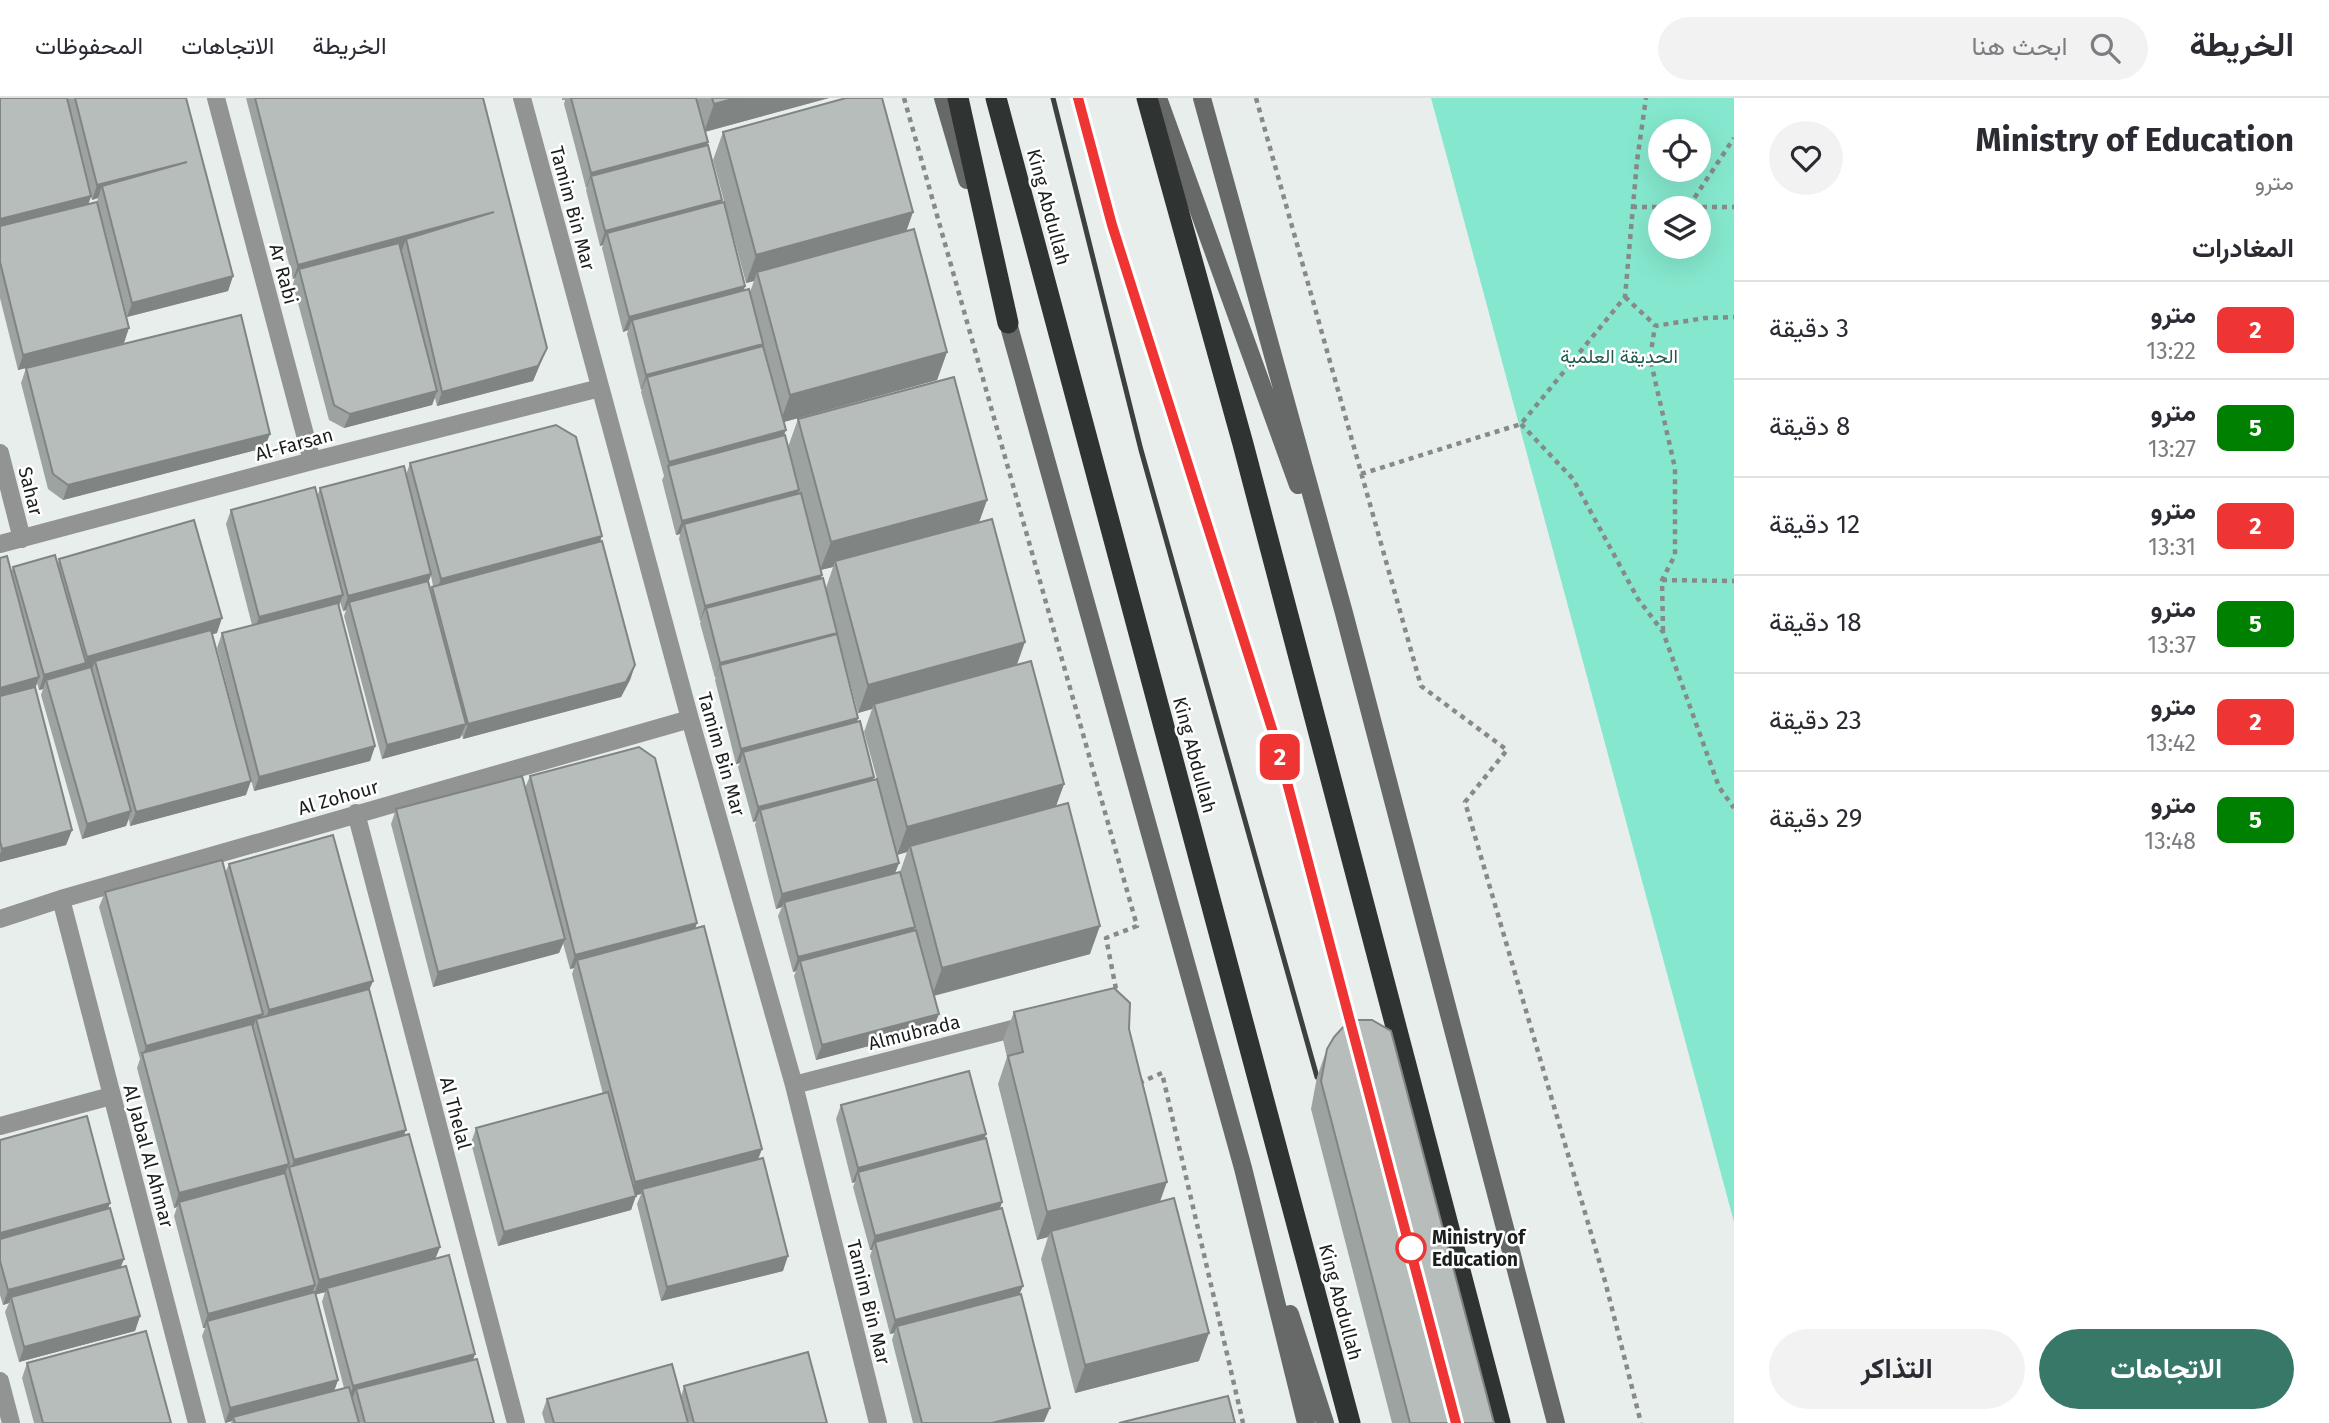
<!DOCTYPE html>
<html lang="ar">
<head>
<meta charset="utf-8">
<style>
  :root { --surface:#fff; --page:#f2f2f3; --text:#2b2b33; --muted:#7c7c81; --line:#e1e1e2; --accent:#377868 }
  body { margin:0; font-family:"Fira Sans",Vazirmatn,sans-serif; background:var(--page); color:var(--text); direction:rtl; height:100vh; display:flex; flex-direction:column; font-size:26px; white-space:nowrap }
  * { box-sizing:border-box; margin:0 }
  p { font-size:23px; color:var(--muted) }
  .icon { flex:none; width:38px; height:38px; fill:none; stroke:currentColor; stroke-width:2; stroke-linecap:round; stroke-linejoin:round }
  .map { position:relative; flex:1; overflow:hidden; direction:ltr }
  .side { display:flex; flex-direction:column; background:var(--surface); width:595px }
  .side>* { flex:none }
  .badge { padding:0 14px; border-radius:10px; font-size:24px; line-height:46px }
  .tools { position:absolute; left:1648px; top:21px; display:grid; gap:14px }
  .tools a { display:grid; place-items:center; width:63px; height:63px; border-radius:50%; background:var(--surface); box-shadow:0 7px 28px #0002; font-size:35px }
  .map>.badge { position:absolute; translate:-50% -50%; box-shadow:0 0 0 4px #fff }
  h2 { padding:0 35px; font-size:26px; line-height:63px }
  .round { display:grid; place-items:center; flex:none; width:74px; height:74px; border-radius:37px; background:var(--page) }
  .summary { display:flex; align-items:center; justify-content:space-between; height:119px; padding:0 35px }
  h1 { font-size:33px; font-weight:700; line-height:52px }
  .primary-button { display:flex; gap:14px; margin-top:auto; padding:14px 35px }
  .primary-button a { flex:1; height:80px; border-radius:42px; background:var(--accent); color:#fff; font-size:28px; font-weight:700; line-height:80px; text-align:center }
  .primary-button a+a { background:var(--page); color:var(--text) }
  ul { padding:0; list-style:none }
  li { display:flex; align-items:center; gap:21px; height:98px; padding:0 35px; border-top:2px solid var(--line) }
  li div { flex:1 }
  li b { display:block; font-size:26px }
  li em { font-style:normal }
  li .badge { min-width:77px; font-weight:700; text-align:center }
  header { display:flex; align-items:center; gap:42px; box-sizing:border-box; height:98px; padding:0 35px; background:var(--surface); border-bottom:2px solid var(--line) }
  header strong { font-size:33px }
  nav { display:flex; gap:38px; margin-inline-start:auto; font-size:24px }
  .search { width:490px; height:63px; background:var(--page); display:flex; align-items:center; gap:18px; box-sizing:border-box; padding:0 24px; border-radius:38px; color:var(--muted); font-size:26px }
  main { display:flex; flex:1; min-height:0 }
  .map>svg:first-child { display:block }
  .green { fill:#85e8ce; fill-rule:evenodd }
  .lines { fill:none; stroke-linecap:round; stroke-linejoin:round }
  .path { stroke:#868a89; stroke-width:4.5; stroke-dasharray:5 5; stroke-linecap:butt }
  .street { stroke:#919493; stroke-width:18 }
  .secondary { stroke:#666968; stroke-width:18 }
  .highway { stroke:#2f3432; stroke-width:21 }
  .rail { stroke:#3d4040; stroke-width:5 }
  .wall { fill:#9da3a1; fill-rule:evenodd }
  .shaded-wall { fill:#808483 }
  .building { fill:#b7bdbb; stroke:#808483; stroke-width:2 }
  .line-casing { stroke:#fff; stroke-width:16 }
  .line { stroke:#ef3434; stroke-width:10 }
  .stop-dot { fill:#fff; stroke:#ef3434; stroke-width:3.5 }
  .labels { text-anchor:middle; stroke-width:5; stroke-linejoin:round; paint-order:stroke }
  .street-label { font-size:19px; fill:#1c1e1e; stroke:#fff }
  .park-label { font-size:19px; fill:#245a4d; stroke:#fff }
  .stop-label { font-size:19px; font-weight:bold; fill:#1c1e1e; stroke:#fff; text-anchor:start }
</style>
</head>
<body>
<header>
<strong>الخريطة</strong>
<div class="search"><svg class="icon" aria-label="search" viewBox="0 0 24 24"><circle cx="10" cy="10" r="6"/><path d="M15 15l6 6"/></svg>ابحث هنا</div>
<nav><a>الخريطة</a><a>الاتجاهات</a><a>المحفوظات</a></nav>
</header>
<main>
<section class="side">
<div class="summary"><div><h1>Ministry of Education</h1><p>مترو</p></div><a class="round"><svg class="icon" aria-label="heart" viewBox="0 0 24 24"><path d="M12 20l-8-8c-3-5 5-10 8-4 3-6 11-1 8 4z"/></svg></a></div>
<h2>المغادرات</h2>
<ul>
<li><span class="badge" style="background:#ef3434;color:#fff">2</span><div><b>مترو</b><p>13:22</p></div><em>3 دقيقة</em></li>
<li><span class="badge" style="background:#008000;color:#fff">5</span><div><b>مترو</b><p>13:27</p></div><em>8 دقيقة</em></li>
<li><span class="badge" style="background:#ef3434;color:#fff">2</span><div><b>مترو</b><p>13:31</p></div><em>12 دقيقة</em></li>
<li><span class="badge" style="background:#008000;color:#fff">5</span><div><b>مترو</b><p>13:37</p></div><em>18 دقيقة</em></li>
<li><span class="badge" style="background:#ef3434;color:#fff">2</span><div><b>مترو</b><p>13:42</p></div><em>23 دقيقة</em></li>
<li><span class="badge" style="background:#008000;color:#fff">5</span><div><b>مترو</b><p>13:48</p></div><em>29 دقيقة</em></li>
</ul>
<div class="primary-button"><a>الاتجاهات</a><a>التذاكر</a></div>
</section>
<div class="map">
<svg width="1734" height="1325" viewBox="0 0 1734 1325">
  <rect width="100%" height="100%" fill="#e8eeec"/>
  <!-- green -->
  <path class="green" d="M1431 0H1734V1124ZM1661 33H1699V72H1661ZM1661 110H1699V149H1661Z"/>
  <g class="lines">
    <!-- path -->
    <path class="path" d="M904 0 1137 828 1106 840 1117 896
      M1256 0 1421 588 1507 652 1465 704 1605 1183 1641 1325
      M1689 108 1734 40
      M1632 109H1734
      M1625 199 1655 227
      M1521 326 1573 381 1638 501 1663 534 1719 689 1734 710
      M1361 376 1521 326 1625 199 1637 63 1646 0
      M1662 482 1734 483
      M1663 533 1662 482 1675 457V370L1650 260 1655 228 1705 220 1734 219
      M1139 985 1162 975 1243 1325"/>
    <!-- street -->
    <path class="street" d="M216 0 312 363
      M522 0 690 621 794 987 878 1325
      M0 355 22 441
      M0 446 312 363 600 290
      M356 715 516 1325
      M61 801 197 1325
      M0 821 61 801 690 621
      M794 987 1028 927
      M0 1028 111 998
      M0 1283 11 1325"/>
    <!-- secondary -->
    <path class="secondary" d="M943 0 967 82
      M1158 0 1298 387
      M1202 0 1344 515 1556 1325
      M1005 214 1243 1070 1306 1325
      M1290 1216 1325 1325"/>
    <!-- highway -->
    <path class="highway" d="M958 0 1008 225
      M996 0 1350 1325
      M1147 0 1243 346 1500 1325"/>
    <!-- rail -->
    <path class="rail" d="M1053 0 1141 352 1317 979
      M1078 0 1112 127 1278 650 1356 942"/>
  </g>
  <!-- wall -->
  <path class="wall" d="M0 0H186L233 178 228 193 127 219 104 129 124 245 18 272 0 200ZM91 99 92 102 98 100 97 104 88 106Z
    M246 0H483L547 250 533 283 437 308 435 300 432 307 344 330 329 322 293 186 295 180 293 181Z
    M562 0H829L705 34 708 44 707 47 722 102 721 105 745 188 744 192 750 194 754 183 746 185 713 62 723 34 913 114 906 134 947 254 937 282 784 324V338L788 349 798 321 987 402 979 424 1017 567 1064 686 1055 709 1090 856 934 898 933 931 816 962 794 878 796 873 793 874 778 818 782 809 776 811 755 727 756 723 753 724 738 669 740 665 736 666 715 582 716 579 715 580 700 525 701 523H700L679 441 680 436 676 437 662 382 664 378 641 294 642 291 641 292 627 236 628 232 623 234 602 150 603 147 600 148 586 92 587 89 586 90 564 6 565 2H562ZM833 469 826 490 821 480 822 477 821 472ZM837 535 858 615 872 611 864 634 877 681 873 682 857 624 858 620ZM907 754 900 774 895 775 899 765 897 757Z
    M26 270 270 336 264 350 63 402 48 391 21 285Z
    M410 365 600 444 635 567 630 582 621 599 463 641 462 637 460 640 382 661 344 518 346 512 343 513 340 504 339 508 375 648 370 663 254 693 217 550 222 535 252 527 226 426 231 412 317 399 320 390 406 377ZM431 478 433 488 432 489 430 492 428 485Z
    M0 460 11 475 13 469 58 466 59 461 217 535 212 536 246 697 130 728 129 721 126 728 82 741 41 597 43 591 39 592 37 585 35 590 72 732 66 747 0 764Z
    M530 678 695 831 762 1051 758 1062 783 1173 661 1203 637 1106 641 1096 636 1097 631 1112 498 1148 471 1045 476 1030 603 996 572 876 574 870 570 871 563 845 559 855 433 889 391 726 396 711 525 690Z
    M229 766 373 883 369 892 404 1037 440 1149 435 1161 475 1256 473 1262 494 1325H231L232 1323 225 1325 202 1238 205 1230H203L174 1118 177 1109 174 1110 137 970 140 961 99 809 105 794 225 775ZM325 1194 322 1204 344 1290 334 1293 338 1282 316 1196Z
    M1014 914 1129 931 1160 1104 1199 1263 1075 1295 1041 1161 1048 1139 1037 1142 998 986 1007 959 1003 942Z
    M1327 951 1494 1325H1392L1311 1011 1317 979Z
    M841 1007 986 1036 984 1041 1002 1104 1000 1110 1020 1196 1044 1324 913 1325 892 1242 894 1235 890 1236 870 1158 872 1152H870L853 1089 855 1084 852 1085 836 1021Z
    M0 1042 108 1111 124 1161 120 1169 140 1218 135 1233 19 1264 5 1214 9 1205 3 1207 0 1197Z
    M27 1265 171 1325H34L22 1280Z
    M684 1288 827 1325H545L542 1315 547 1301 681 1299Z"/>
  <!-- shaded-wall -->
  <path class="shaded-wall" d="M736 0H829L704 34 714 6Z
    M708 44 703 59 591 78 587 89 586 90 591 75Z
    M187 64 102 88 98 100 92 102 97 87Z
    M91 98 86 113 0 134V121Z
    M722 102 717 117 607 135 603 147 600 148 605 133Z
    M494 114 406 141 402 152 301 179 299 171 295 180 293 181 298 167Z
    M913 114 903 142 757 174 754 183 746 185 756 157Z
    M233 178 228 193 127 219 132 205Z
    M745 188 740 203 632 222 628 232 623 234 629 219Z
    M129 230 124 245 18 272 23 257Z
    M763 246 758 261 647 279 642 291 641 292 646 277Z
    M547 250 533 283 437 308 442 294Z
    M947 254 937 282 780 325 790 297Z
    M437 293 432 307 344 330 350 316Z
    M786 332 780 347 668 368 669 364Z
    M270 336 264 350 63 402 68 387Z
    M799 392 794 407 684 426 680 436 676 437 682 423Z
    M987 402 977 430 835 463 833 469 820 472 831 444Z
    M602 438 597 452 435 495 441 481Z
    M431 476 426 491 349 504 346 512 343 513 348 498Z
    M822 477 817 491 706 510 700 523 705 508Z
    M343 497 337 512 254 534 259 519Z
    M222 520 217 535 97 569 95 563 92 571 46 582 43 591 39 592 44 577 85 565 87 559Z
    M837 535 832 549 720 567 715 580 720 565Z
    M1025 544 1015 572 874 606 872 611 858 615 868 587Z
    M635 567 630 582 621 599 463 641 468 626Z
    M39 579 34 594 0 603V590Z
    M858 620 853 634 743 654 740 665 736 666 741 651Z
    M466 626 460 640 382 661 387 647Z
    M375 648 370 663 254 693 259 679Z
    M874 679 869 693 760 712 756 723 753 724 758 709Z
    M251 683 246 697 130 728 136 714Z
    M1064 686 1054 714 910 748 907 754 897 757 907 729Z
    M131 713 126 728 82 741 87 726Z
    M72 732 66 747 0 764V756L2 751Z
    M899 765 893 780 784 804 782 809 776 811 782 796Z
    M697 825 692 840 577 862 574 870 570 871 575 857Z
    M1100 828 1090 856 932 898 942 870Z
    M915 829 909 843 800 863 796 873 793 874 798 859Z
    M565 841 559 855 433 889 438 874Z
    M373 883 367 897 263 926 269 912Z
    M263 916 258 929 256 921 252 932 143 957 146 948Z
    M939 916 933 931 816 962 822 947Z
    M406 1032 401 1046 290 1073 294 1062Z
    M986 1036 981 1051 858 1074 855 1084 852 1085 858 1070Z
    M762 1051 756 1065 642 1091 641 1096 630 1099 635 1084Z
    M289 1066 283 1080 179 1104 177 1109 174 1110 179 1095Z
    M1167 1084 1157 1112 1051 1133 1048 1139 1037 1142 1047 1114Z
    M636 1098 631 1112 498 1148 504 1134Z
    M1002 1104 997 1119 875 1144 872 1152H870L875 1138Z
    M110 1105 105 1120 0 1148V1135Z
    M440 1149 434 1164 327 1190 326 1194 314 1197 319 1182Z
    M788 1158 783 1173 661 1203 667 1189Z
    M124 1161 118 1176 11 1199 9 1205 3 1207 8 1192Z
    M315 1187 310 1202 207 1223 205 1230H203L208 1216Z
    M1023 1188 1017 1202 897 1228 894 1235 890 1236 895 1222Z
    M140 1218 135 1233 19 1264 24 1249Z
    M1209 1235 1199 1263 1075 1295 1085 1267Z
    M475 1256 470 1270 356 1291 352 1302 348 1303 353 1288Z
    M338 1282 333 1296 233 1319 232 1323 225 1325 230 1310Z
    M1050 1310 1044 1324 992 1325Z"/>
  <!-- building -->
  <path class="building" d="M0 0H67L91 98 0 121Z
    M75 0H186L233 178 132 205 102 88 187 64 97 87Z
    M255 0H483L547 250 538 268 442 294 406 141 494 114 298 167Z
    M571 0H696L708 44 591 75Z
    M712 0H736L714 6Z
    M846 0H882L913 114 756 157 723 34Z
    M708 47 722 102 605 133 591 78Z
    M97 104 129 230 23 257 0 164V128Z
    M724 104 745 188 629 219 607 135Z
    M914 131 947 254 790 297 757 174Z
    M399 145 437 293 350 316 334 307 299 171Z
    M749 191 763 246 646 277 632 222Z
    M241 217 270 336 68 387 53 376 26 270Z
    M763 248 786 332 669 364 647 279Z
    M954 279 987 402 831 444 798 321Z
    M556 327 576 339 602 438 441 481 410 365Z
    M785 337 799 392 682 423 668 368Z
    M404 368 431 476 348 498 320 390Z
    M315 389 343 497 259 519 231 412Z
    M801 395 822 477 705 508 684 426Z
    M992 421 1025 544 868 587 835 463Z
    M194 422 222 520 87 559 59 461Z
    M602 443 635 567 626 584 468 626 432 489Z
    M55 457 86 565 44 577 13 469Z
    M7 458 39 579 0 590V460Z
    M823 480 837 535 720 565 706 510Z
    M428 483 466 626 387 647 349 504Z
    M338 505 375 648 259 679 222 535Z
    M211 532 251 683 136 714 95 563Z
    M837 536 858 620 741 651 720 567Z
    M1031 563 1064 686 907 729 874 606Z
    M91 569 131 713 87 726 46 582Z
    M35 589 72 732 2 751 0 743V598Z
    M860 623 874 679 758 709 743 654Z
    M639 649 655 660 697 825 575 857 530 678Z
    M522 678 565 841 438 874 396 711Z
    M877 681 899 765 782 796 760 712Z
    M1068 705 1100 828 942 870 910 748Z
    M333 737 373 883 269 912 229 766Z
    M222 762 263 916 146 948 105 794Z
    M900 774 915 829 798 859 784 804Z
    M704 828 762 1051 635 1084 577 862Z
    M916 832 939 916 822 947 800 863Z
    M1114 890 1130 905 1129 931 1167 1084 1047 1114 1008 958 1023 954 1014 914Z
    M369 891 406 1032 294 1062 256 921Z
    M1357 922H1372L1391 933 1494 1325H1410L1321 983 1327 951 1334 939 1344 928Z
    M252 926 289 1066 179 1095 142 955Z
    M969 973 986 1036 858 1070 841 1007Z
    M608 994 636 1098 504 1134 476 1030Z
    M87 1018 110 1105 0 1135V1042Z
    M409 1036 440 1149 319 1182 289 1069Z
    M986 1040 1002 1104 875 1138 858 1074Z
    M763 1060 788 1158 667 1189 642 1091Z
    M285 1075 315 1187 208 1216 179 1104Z
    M1174 1100 1209 1235 1085 1267 1051 1133Z
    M110 1110 124 1161 8 1192 0 1163V1141Z
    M1002 1110 1023 1188 895 1222 875 1144Z
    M449 1157 475 1256 353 1288 327 1190Z
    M126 1168 140 1218 24 1249 11 1199Z
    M315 1194 338 1282 230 1310 207 1223Z
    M1021 1196 1050 1310 992 1325H922L897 1228Z
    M146 1233 171 1325H43L27 1265Z
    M808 1254 827 1325H694L684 1288Z
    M477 1261 494 1325H365L356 1291Z
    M672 1266 688 1325H554L547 1301Z
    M349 1289 359 1325H235L233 1319Z
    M1228 1298 1235 1325H1119Z"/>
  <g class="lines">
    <defs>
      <path id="line" d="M1078 0 1112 127 1278 650 1456 1325"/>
    </defs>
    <!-- line casing -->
    <use href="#line" class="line-casing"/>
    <!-- line -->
    <use href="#line" class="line"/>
  </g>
  <!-- markers -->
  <circle class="stop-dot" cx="1411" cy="1150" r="14"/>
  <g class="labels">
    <!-- street labels -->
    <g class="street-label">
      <text transform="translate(1049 109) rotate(75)" y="7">King Abdullah</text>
      <text transform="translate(573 110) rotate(75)" y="7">Tamim Bin Mar</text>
      <text transform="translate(284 176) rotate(75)" y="7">Ar Rabi</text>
      <text transform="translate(294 346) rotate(-15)" y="7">Al-Farsan</text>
      <text transform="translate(31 393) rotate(76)" y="7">Sahar</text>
      <text transform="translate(722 656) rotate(74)" y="7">Tamim Bin Mar</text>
      <text transform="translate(1195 657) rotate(75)" y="7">King Abdullah</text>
      <text transform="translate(338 699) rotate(-16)" y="7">Al Zohour</text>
      <text transform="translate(914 934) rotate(-14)" y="7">Almubrada</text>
      <text transform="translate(456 1015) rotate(75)" y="7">Al Thelal</text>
      <text transform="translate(149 1058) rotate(75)" y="7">Al Jabal Al Ahmar</text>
      <text transform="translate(869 1204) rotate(76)" y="7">Tamim Bin Mar</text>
      <text transform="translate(1341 1204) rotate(75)" y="7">King Abdullah</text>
    </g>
    <!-- park labels -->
    <g class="park-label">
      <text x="1619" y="265">الحديقة العلمية</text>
    </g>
    <!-- stop labels -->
    <g class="stop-label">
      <text x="1432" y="1146">Ministry of<tspan x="1432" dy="22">Education</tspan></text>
    </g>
  </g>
</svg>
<div class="tools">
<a><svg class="icon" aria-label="locate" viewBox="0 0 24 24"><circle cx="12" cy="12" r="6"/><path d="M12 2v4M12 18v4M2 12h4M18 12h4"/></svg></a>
<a><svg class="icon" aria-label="layers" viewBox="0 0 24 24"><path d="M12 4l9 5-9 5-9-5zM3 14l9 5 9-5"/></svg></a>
</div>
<b class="badge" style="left:1280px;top:659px;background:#ef3434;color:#fff">2</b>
</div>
</main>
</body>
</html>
